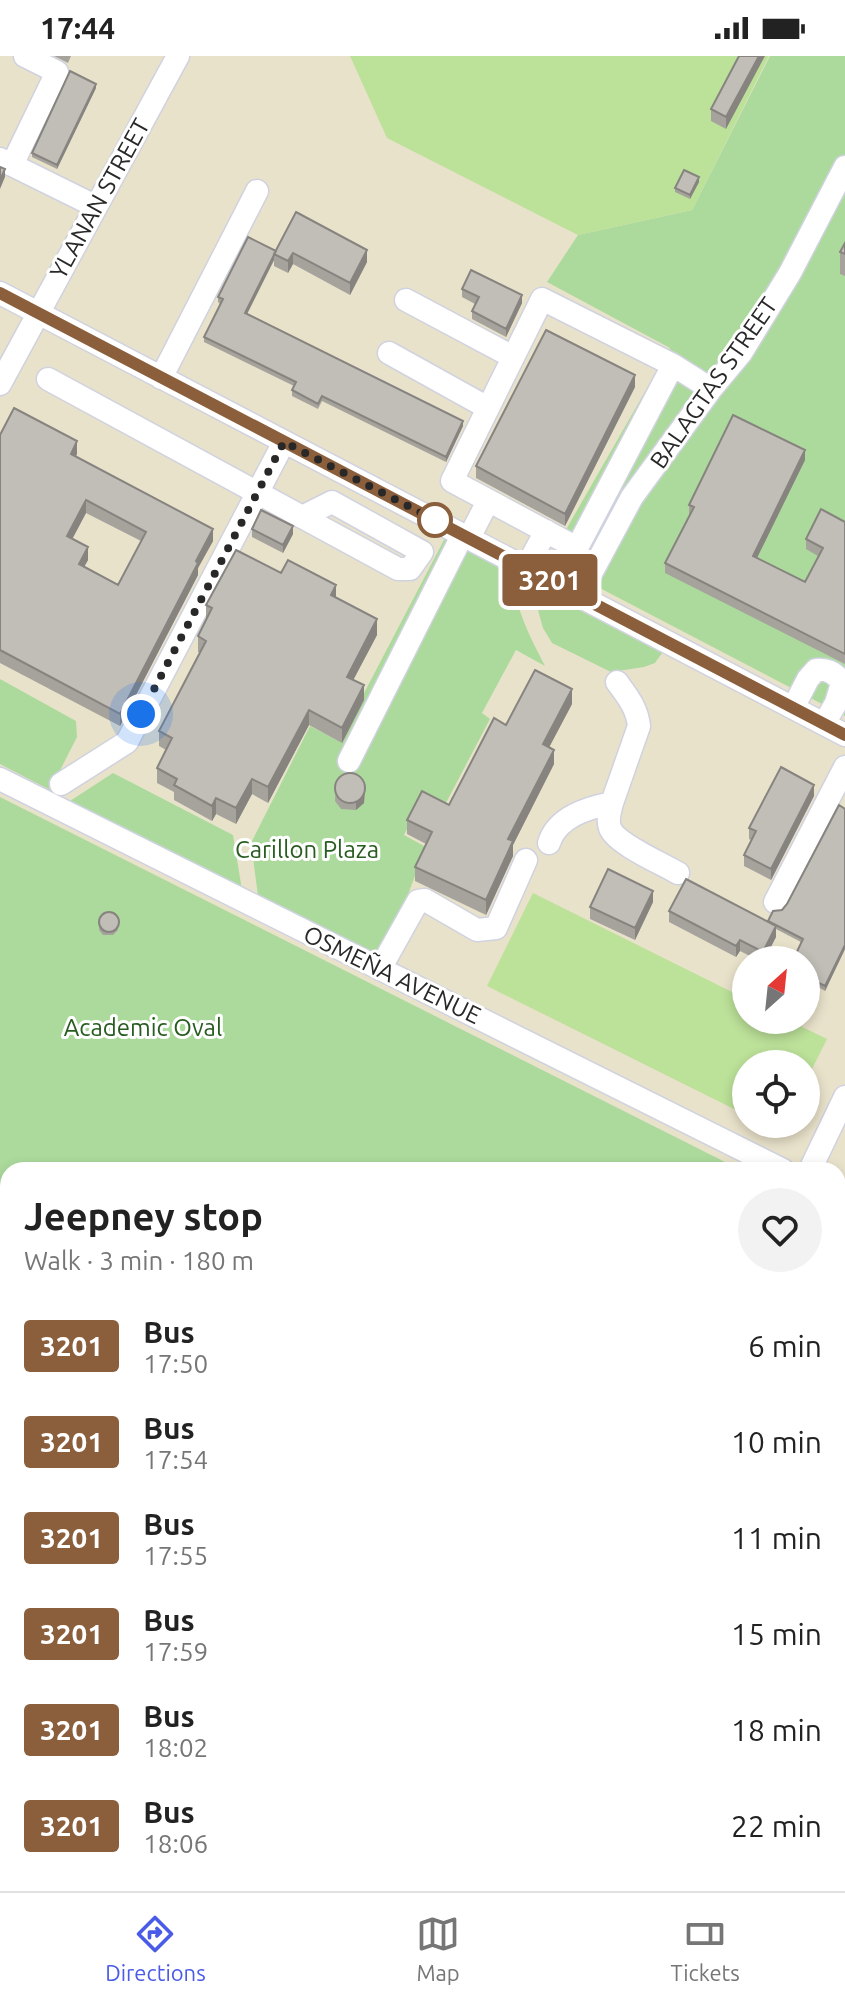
<!DOCTYPE html>
<html lang="en">
<head>
<meta charset="utf-8">
<style>
  :root { --surface:#fff; --page:#f2f2f2; --text:#222; --muted:#767676; --line:#e0e0e0; --accent:#4a5be7 }
  body { margin:0; font-family:Ubuntu,sans-serif; background:var(--page); color:var(--text); height:100vh; display:flex; flex-direction:column; font-size:30px; white-space:nowrap }
  * { box-sizing:border-box; margin:0 }
  p { font-size:26px; color:var(--muted) }
  .icon { flex:none; width:44px; height:44px; fill:none; stroke:currentColor; stroke-width:2; stroke-linecap:round; stroke-linejoin:round }
  .map { position:relative; flex:1; overflow:hidden }
  .details { position:absolute; left:0px; top:1106px; width:846px; height:730px; display:flex; flex-direction:column; background:var(--surface); border-radius:24px 24px 0 0; box-shadow:0 4px 12px #0003 }
  .details>* { flex:none }
  .badge { padding:0 16px; border-radius:6px; font-size:28px; line-height:52px }
  .needle { width:52px; rotate:27deg }
  .buttons { position:absolute; left:732px; top:890px; display:grid; gap:16px }
  .buttons a { display:grid; place-items:center; width:88px; height:88px; border-radius:50%; background:var(--surface); box-shadow:0 4px 12px #0003; font-size:40px }
  .you { position:absolute; width:40px; height:40px; margin:-20px; border:6px solid #fff; border-radius:50%; background:#1a73e8; box-shadow:0 0 0 12px #1a73e833 }
  .map>.badge { position:absolute; translate:-50% -50%; box-shadow:0 0 0 4px #fff }
  .round { display:grid; place-items:center; flex:none; width:84px; height:84px; border-radius:42px; background:var(--page) }
  .summary { display:flex; align-items:center; justify-content:space-between; height:136px; padding:0 24px }
  h1 { font-size:38px; font-weight:600; line-height:60px }
  ul { padding:0; list-style:none }
  li { display:flex; align-items:center; gap:24px; height:96px; padding:0 24px }
  li div { flex:1 }
  li b { display:block; font-size:30px }
  li em { font-style:normal }
  li .badge { min-width:88px; font-weight:700; text-align:center }
  .status { display:flex; justify-content:space-between; align-items:center; height:56px; padding:0 40px; background:var(--surface); direction:ltr }
  .status svg { height:22px; fill:currentColor }
  .tab-bar { display:flex; justify-content:space-around; align-items:center; height:112px; border-top:2px solid var(--line); background:var(--surface); font-size:22px; color:var(--muted) }
  .tab-bar a { display:grid; justify-items:center; gap:4px }
  .tab-bar .active { color:var(--accent) }
  .map>svg:first-child { display:block }
  .education { fill:#e9e2cb; fill-rule:evenodd }
  .green { fill:#acda9c }
  .pitch { fill:#bce199 }
  .lines { fill:none; stroke-linecap:round; stroke-linejoin:round }
  .stream { stroke:#77bde1; stroke-width:5 }
  .minor-casing { stroke:#d0d2df; stroke-width:25 }
  .minor { stroke:#fff; stroke-width:22 }
  .wall { fill:#a6a39d; fill-rule:evenodd }
  .shaded-wall { fill:#878480 }
  .building { fill:#c1bdb7; stroke:#878480; stroke-width:2; fill-rule:evenodd }
  .line-casing { stroke:#fff; stroke-width:18 }
  .line { stroke:#8b5e3c; stroke-width:12 }
  .walk { stroke:#282828; stroke-width:8; stroke-dasharray:0 14.4 }
  .stop-dot { fill:#fff; stroke:#8b5e3c; stroke-width:4 }
  .labels { text-anchor:middle; stroke-width:6; stroke-linejoin:round; paint-order:stroke }
  .street-label { font-size:24px; fill:#282828; stroke:#fff }
  .park-label { font-size:24px; fill:#285c20; stroke:#fff }
</style>
</head>
<body>
<div class="status"><b>17:44</b><svg viewBox="0 0 49 12"><path d="M0 12V9h3v3zM5 12V6h3v6zM10 12V3h3v9zM15 12V0h3v12zM26 1h20v11H26zM47 4h2v5h-2z"/></svg></div>
<div class="map">
<svg width="845" height="1835" viewBox="0 0 845 1835">
  <rect width="100%" height="100%" fill="#e9e4db"/>
  <!-- education -->
  <path class="education" d="M0 0H845V1835H0ZM746 904H806V964H746ZM746 1008H806V1068H746ZM8 1114H838V1828H8Z"/>
  <!-- green -->
  <path class="green" d="M770 0H845V660L548 505 670 292 547 226 578 179 692 154Z
    M445 482 514 520C514 552 531 582 545 610L516 594 482 657 490 663 446 747 426 737 404 779 426 791 407 841 377 902 258 840 251 787 310 670 339 685Z
    M539 533 662 597 655 607 644 611 611 616 552 587 543 572 536 547Z
    M0 623 76 665 77 681 50 734 0 708Z
    M113 717 233 779 242 834 70 745Z
    M0 741 741 1114H8V1454L0 1450Z
    M838 1163 845 1166V1835H787L773 1828H838Z
    M0 1521 8 1525V1676L0 1692Z
    M0 1755 8 1766V1828H283L297 1835H0Z"/>
  <!-- pitch -->
  <path class="pitch" d="M350 0H769L692 154 578 179 387 82Z
    M533 837 746 943V964H788L827 983 806 1025V1008H746V1059L487 930Z"/>
  <g class="lines">
    <!-- stream -->
    <path class="stream" d="M0 1227 8 1230
      M838 1485 845 1489"/>
    <defs>
      <path id="minor" d="M0 103 95 150
        M12 109 57 16 25 0
        M0 237 845 679
        M542 243 673 309 577 492 452 425Z
        M406 244 513 301
        M389 297 488 352
        M673 309 711 333
        M161 322 257 135
        M48 323 398 513H410L422 496 332 446 302 461
        M0 328 178 0
        M469 482 488 445
        M526 512 546 475
        M579 540 632 441 711 333 741 297 790 217 845 111
        M617 626C628 641 637 652 639 670L612 747C610 755 607 764 610 772 616 788 663 808 678 817
        M793 652 808 623 816 614C828 613 836 617 842 627L836 647 824 668
        M349 705 463 478
        M0 723 783 1114
        M61 728 127 686 284 386
        M549 787C557 761 587 752 612 747
        M775 846 845 711
        M380 913 418 845 425 844 477 874 496 872 526 804
        M810 1114 845 1041
        M838 1141 845 1145
        M0 1463 8 1466
        M740 1828 754 1835
        M454 1835 457 1828"/>
    </defs>
    <!-- minor casing -->
    <use href="#minor" class="minor-casing"/>
    <!-- minor -->
    <use href="#minor" class="minor"/>
  </g>
  <!-- wall -->
  <path class="wall" d="M54 0H71L68 7Z
    M739 0 726 73 711 65V53Z
    M96 32 57 113 32 101V97Z
    M699 126 690 143 675 136V132Z
    M845 187V220L840 218V196Z
    M276 195 367 206 350 239 293 208 288 217 274 210V204L247 258 463 370 446 406 322 345 318 353 292 340V334L294 330 204 286V281L220 248 218 246V241Z
    M462 233 522 247 506 281 472 263V255L475 248 462 241Z
    M635 331 565 470 476 422V410Z
    M0 379 77 398 76 400 213 485 198 512V519L120 670 0 607ZM86 457 141 485 118 529 84 511 88 504 72 483Z
    M805 404 757 502 805 526 818 500 806 493V483L845 466V608L665 517V507L689 459V449Z
    M252 473 293 478 283 497 252 481Z
    M281 517 336 542 377 579 353 624 364 644 342 687 309 669 268 747 252 738 236 768 216 758 212 765 174 744V736L157 727V712L166 694 159 690V675L200 597 198 596V580L206 563V549Z
    M572 648 549 691 554 708 513 789V800L486 859 415 825V811L426 788 407 778V764L449 749 506 669Z
    M336 726 365 737 364 747 356 754 341 753 335 745Z
    M814 740 771 824 744 810V799L751 784 749 783V772Z
    M845 753V893L825 935 813 928 808 938 806 937V904L801 886 776 873V881L764 904H758L740 895 736 901 669 866V855L768 866 787 848Z
    M653 846 635 884 590 863V851Z
    M100 860 118 863V874L113 879H103L99 874Z
    M215 1828H344L358 1835H229Z"/>
  <!-- shaded-wall -->
  <path class="shaded-wall" d="M759 0H765L726 73V61Z
    M96 28V32L57 113V109Z
    M5 113V121L0 133V124Z
    M699 121V126L690 143V139Z
    M367 194V206L350 239V227Z
    M293 197V208L288 217V205Z
    M274 199V204L245 262V257Z
    M522 239V247L506 281V273Z
    M635 319V331L565 470V458Z
    M463 365V370L446 406V401Z
    M77 385V398L71 410V398Z
    M805 394V404L753 510V500Z
    M86 444V457L67 493V480Z
    M293 470V478L283 497V489Z
    M213 473V485L198 512V519L120 670V658Z
    M88 491V504L79 520V508Z
    M336 529V545L331 539Z
    M377 563V579L347 636V621Z
    M364 629V644L342 687V672Z
    M572 633V648L543 703V688Z
    M309 654V669L268 747V731Z
    M554 694V708L513 789V800L486 859V844L508 783Z
    M252 723V738L236 768V752Z
    M365 729 364 747 356 754V746Z
    M814 729V740L771 824V813Z
    M216 742V758L212 765V750Z
    M653 835V846L635 884V872Z
    M776 870V881L764 904H763V896Z
    M740 884V895L736 901V890Z
    M845 889V893L825 935V930Z
    M8 1645V1660L0 1676V1660Z"/>
  <!-- building -->
  <path class="building" d="M739 0H759L726 61 711 53Z
    M70 15 96 28 57 109 32 97Z
    M0 111 5 113 0 124Z
    M684 114 699 121 690 139 675 132Z
    M296 156 367 194 350 227 293 197 288 205 274 198Z
    M248 181 276 195 245 257 463 365 446 401 322 340 318 348 292 334 296 326 204 281 223 243 218 241Z
    M845 187V198L840 196Z
    M471 214 522 239 506 273 472 255 479 241 462 233Z
    M546 274 635 319 565 458 476 410Z
    M14 352 77 385 71 398 213 473 196 505 198 507 120 658 0 594V379ZM86 444 146 476 118 529 79 508 88 491 67 480Z
    M733 359 805 394 753 500 805 526 823 492 806 483 821 453 845 466V598L665 507 694 451 689 449Z
    M261 454 293 470 283 489 252 473Z
    M236 494 281 517 288 504 336 529 331 539 377 563 347 621 364 629 342 672 309 654 268 731 252 723 236 752 216 742 212 750 174 729 177 723 157 712 172 682 159 675 206 585 198 580 212 552 206 549Z
    M535 614 572 633 543 688 554 694 508 783 513 785 486 844 415 811 432 776 407 764 422 735 449 749 494 662 506 669Z
    M781 711 814 729 771 813 744 799 756 775 749 772Z
    M335 732a15 15 0 1 1 30 0a15 15 0 1 1-30 0Z
    M839 749 845 753V889L825 930 813 924 808 934 806 932V904H793L803 883 768 865 773 855 782 854 787 848Z
    M608 813 653 835 635 872 590 851Z
    M686 823 776 870 763 896 740 884 736 890 669 855Z
    M99 866a10 10 0 1 1 20 0a10 10 0 1 1-20 0Z
    M0 1571 8 1575V1645L0 1660Z
    M0 1822H8V1828H116V1835H0Z
    M246 1828H344L358 1835H257L258 1834Z
    M469 1828H477L473 1835H467Z
    M535 1828H544L558 1835H531Z"/>
  <g class="lines">
    <defs>
      <path id="line" d="M0 237 845 679"/>
    </defs>
    <!-- line casing -->
    <use href="#line" class="line-casing"/>
    <!-- line -->
    <use href="#line" class="line"/>
    <!-- walk -->
    <path class="walk" d="M141 658 284 386 435 464"/>
  </g>
  <!-- markers -->
  <circle class="stop-dot" cx="435" cy="464" r="16"/>
  <g class="labels">
    <!-- street labels -->
    <g class="street-label">
      <text transform="translate(100 143) rotate(-61)" y="8">YLANAN STREET</text>
      <text transform="translate(714 327) rotate(-55)" y="8">BALAGTAS STREET</text>
      <text transform="translate(392 919) rotate(26)" y="8">OSMEÑA AVENUE</text>
    </g>
    <!-- park labels -->
    <g class="park-label">
      <text x="307" y="802">Carillon Plaza</text>
      <text x="143" y="980">Academic Oval</text>
    </g>
  </g>
</svg>
<div class="buttons">
<a><svg class="needle" viewBox="-14 -14 28 28"><path d="M0-13l5 13h-10z" fill="#e53935"/><path d="M0 13l5-13h-10z" fill="#767676"/></svg></a>
<a><svg class="icon" aria-label="locate" viewBox="0 0 24 24"><circle cx="12" cy="12" r="6"/><path d="M12 2v4M12 18v4M2 12h4M18 12h4"/></svg></a>
</div>
<div class="you" style="left:141px;top:658px"></div>
<b class="badge" style="left:550px;top:524px;background:#8b5e3c;color:#fff">3201</b>
<section class="details">
<div class="summary"><div><h1>Jeepney stop</h1><p>Walk · 3 min · 180 m</p></div><a class="round"><svg class="icon" aria-label="heart" viewBox="0 0 24 24"><path d="M12 20l-8-8c-3-5 5-10 8-4 3-6 11-1 8 4z"/></svg></a></div>
<ul>
<li><span class="badge" style="background:#8b5e3c;color:#fff">3201</span><div><b>Bus</b><p>17:50</p></div><em>6 min</em></li>
<li><span class="badge" style="background:#8b5e3c;color:#fff">3201</span><div><b>Bus</b><p>17:54</p></div><em>10 min</em></li>
<li><span class="badge" style="background:#8b5e3c;color:#fff">3201</span><div><b>Bus</b><p>17:55</p></div><em>11 min</em></li>
<li><span class="badge" style="background:#8b5e3c;color:#fff">3201</span><div><b>Bus</b><p>17:59</p></div><em>15 min</em></li>
<li><span class="badge" style="background:#8b5e3c;color:#fff">3201</span><div><b>Bus</b><p>18:02</p></div><em>18 min</em></li>
<li><span class="badge" style="background:#8b5e3c;color:#fff">3201</span><div><b>Bus</b><p>18:06</p></div><em>22 min</em></li>
</ul>
</section>
</div>
<nav class="tab-bar">
<a class="active"><svg class="icon" aria-label="directions" viewBox="0 0 24 24"><path d="M12 3l9 9-9 9-9-9zM9 14v-3h6M13 9l2 2-2 2"/></svg>Directions</a>
<a><svg class="icon" aria-label="map" viewBox="0 0 24 24"><path d="M3 6l6-2 6 2 6-2v14l-6 2-6-2-6 2zM9 4v14M15 6v14"/></svg>Map</a>
<a><svg class="icon" aria-label="tickets" viewBox="0 0 24 24"><path d="M3 7h18v10H3zM15 7v10"/></svg>Tickets</a>
</nav>
</body>
</html>
